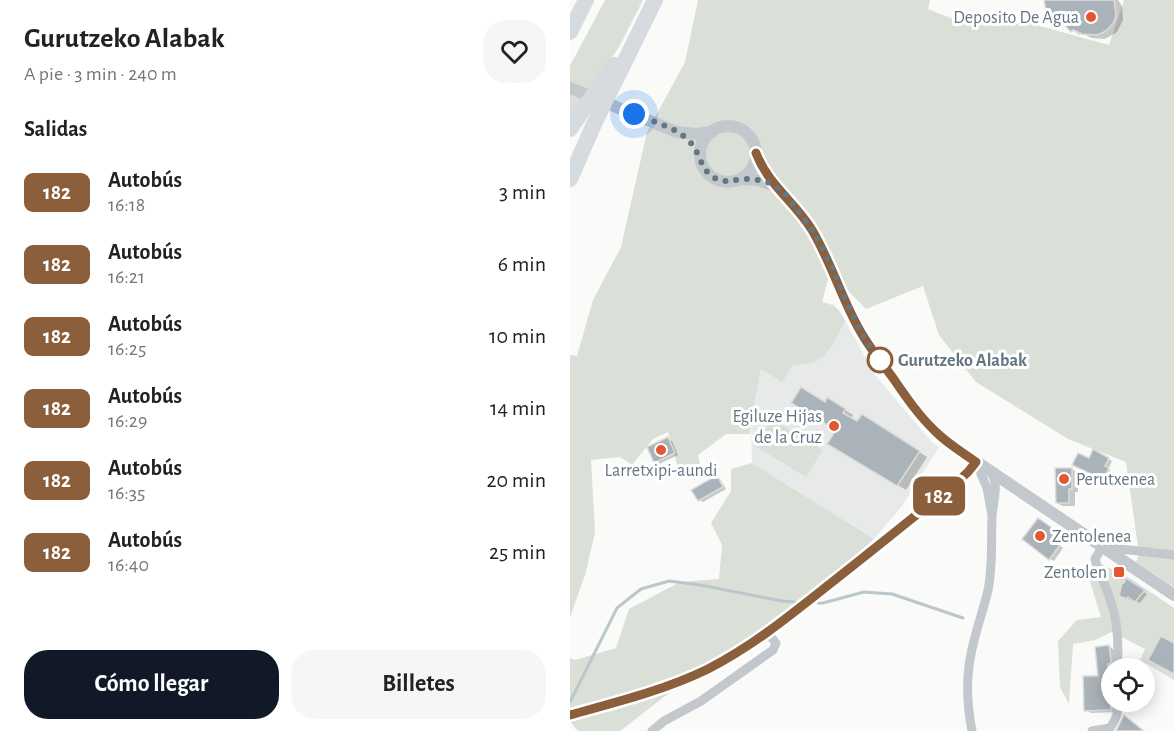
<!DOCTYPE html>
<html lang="es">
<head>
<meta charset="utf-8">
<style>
  :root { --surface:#fff; --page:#f6f6f6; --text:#222; --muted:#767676; --accent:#111827 }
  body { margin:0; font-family:"Alegreya Sans",sans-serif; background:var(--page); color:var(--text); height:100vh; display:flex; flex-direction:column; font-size:22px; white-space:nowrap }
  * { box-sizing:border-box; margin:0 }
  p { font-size:20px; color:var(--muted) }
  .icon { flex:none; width:33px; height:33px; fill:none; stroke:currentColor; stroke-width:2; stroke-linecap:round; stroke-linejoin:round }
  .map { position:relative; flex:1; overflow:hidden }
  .details { display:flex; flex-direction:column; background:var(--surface); width:570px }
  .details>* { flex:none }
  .badge { padding:0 12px; border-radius:9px; font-size:21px; line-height:39px }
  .tools { position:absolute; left:531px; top:658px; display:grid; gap:12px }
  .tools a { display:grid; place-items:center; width:54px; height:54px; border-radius:50%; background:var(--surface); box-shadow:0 3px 15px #0003; font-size:30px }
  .you { position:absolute; width:30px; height:30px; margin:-15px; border:4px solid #fff; border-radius:50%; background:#1a73e8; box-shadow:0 0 0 9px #1a73e833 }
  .map>.badge { position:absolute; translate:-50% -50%; box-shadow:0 0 0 3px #fff }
  h2 { padding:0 24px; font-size:22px; line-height:54px }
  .round { display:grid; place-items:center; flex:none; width:63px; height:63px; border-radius:24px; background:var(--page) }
  .summary { display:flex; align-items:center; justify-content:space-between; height:102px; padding:0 24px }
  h1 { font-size:28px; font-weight:700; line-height:45px }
  .button { display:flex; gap:12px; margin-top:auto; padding:12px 24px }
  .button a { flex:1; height:69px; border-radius:24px; background:var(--accent); color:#fff; font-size:24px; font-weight:700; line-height:69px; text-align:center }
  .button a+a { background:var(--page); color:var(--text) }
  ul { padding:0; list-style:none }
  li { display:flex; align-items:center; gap:18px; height:72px; padding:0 24px }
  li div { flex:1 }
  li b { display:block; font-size:22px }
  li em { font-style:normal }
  li .badge { min-width:66px; font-weight:700; text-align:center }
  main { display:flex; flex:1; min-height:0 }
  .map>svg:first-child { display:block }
  .built { fill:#e8e9e9 }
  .green { fill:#dadfd7 }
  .shadow { fill:#0003 }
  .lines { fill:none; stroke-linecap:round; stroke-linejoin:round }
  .stream { stroke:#bbc7cb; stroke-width:3 }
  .building { fill:#aab3b9; stroke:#dcdcda; stroke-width:1.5 }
  .minor { stroke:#c3c8cc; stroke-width:9 }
  .tertiary { stroke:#c3c8cc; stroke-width:12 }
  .motorway { stroke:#d6dbdf; stroke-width:16 }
  .line-casing { stroke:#fff; stroke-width:14 }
  .line { stroke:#8b5e3c; stroke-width:9 }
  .walk { stroke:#657683; stroke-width:6; stroke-dasharray:0 10.8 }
  .poi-dot { fill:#e4572e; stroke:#fff; stroke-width:2 }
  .stop-dot { fill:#fff; stroke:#8b5e3c; stroke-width:3 }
  .labels { text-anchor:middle; stroke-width:6; stroke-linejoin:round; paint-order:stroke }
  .poi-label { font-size:18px; fill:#657683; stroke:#fff; text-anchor:end }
  .stop-label { font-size:18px; font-weight:bold; fill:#657683; stroke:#fff; text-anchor:start }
</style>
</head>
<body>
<main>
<section class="details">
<div class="summary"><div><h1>Gurutzeko Alabak</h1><p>A pie · 3 min · 240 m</p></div><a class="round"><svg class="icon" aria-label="heart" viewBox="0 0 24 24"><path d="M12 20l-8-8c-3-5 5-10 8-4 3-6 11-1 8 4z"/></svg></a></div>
<h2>Salidas</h2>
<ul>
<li><span class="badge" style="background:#8b5e3c;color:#fff">182</span><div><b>Autobús</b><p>16:18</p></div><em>3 min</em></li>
<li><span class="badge" style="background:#8b5e3c;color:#fff">182</span><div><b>Autobús</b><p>16:21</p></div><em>6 min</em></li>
<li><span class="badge" style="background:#8b5e3c;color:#fff">182</span><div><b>Autobús</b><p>16:25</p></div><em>10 min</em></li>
<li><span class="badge" style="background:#8b5e3c;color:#fff">182</span><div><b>Autobús</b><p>16:29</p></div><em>14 min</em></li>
<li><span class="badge" style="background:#8b5e3c;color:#fff">182</span><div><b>Autobús</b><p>16:35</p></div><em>20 min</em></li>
<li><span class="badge" style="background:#8b5e3c;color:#fff">182</span><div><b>Autobús</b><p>16:40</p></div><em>25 min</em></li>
</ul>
<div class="button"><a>Cómo llegar</a><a>Billetes</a></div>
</section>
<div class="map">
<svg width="604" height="731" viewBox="0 0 604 731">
  <rect width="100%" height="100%" fill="#fafaf8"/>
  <!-- built -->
  <path class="built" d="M263 304 271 313 305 375 361 441 369 447 332 506 304 539 182 463 181 419 188 382 197 346Z"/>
  <!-- green -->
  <path class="green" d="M35 0H73L49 47 0 118V66Z
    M128 0H360L358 9 393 23H459L539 45 554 0H604V587L566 562 569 554 556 462 498 439 406 382 369 335 353 286 296 309 260 272 252 302C266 305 268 308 275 321 269 332 258 356 247 361 241 364 231 364 223 365L212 382 191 369 181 419 180 434H156L128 455 132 475 124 480 107 464 98 432 83 439 62 465 50 457 21 460 25 533 15 575 0 617V355L7 356 23 300 51 247 77 132 115 62Z
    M222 408 239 419 234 428 216 417Z
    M202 419 253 450 236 477 185 446Z
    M182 463 304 539 232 605 117 679 50 731H8L0 721V658L5 660 46 648 59 609 110 582 149 579 152 545 141 523 161 491V469Z
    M525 561 561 579 604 608V680L570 660 575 649 542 632 525 640 503 644 499 704 490 687 488 641 507 620 531 617 518 575Z"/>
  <!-- shadow -->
  <path class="shadow" d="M476 0H548L552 6 553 20 547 32 535 39 522 38 511 33 510 35 502 30 495 23 487 24 479 20Z
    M255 404H266L283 415 281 419 288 423 292 416 357 457 336 490 259 444 268 430Z
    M98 439 102 441 108 455 89 464 85 462Z
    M524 451 542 461 538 469 542 472 537 481 504 464 519 460Z
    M502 469 508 473V492H505V506H493L487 503Z
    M147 477 150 479 156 489 133 502 129 500Z
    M473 522 491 536 486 543 493 548 484 561 480 559Z
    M557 580 577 594 570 603 562 599 561 600 554 597Z
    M539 646 544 650 543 669H542V702H546V712L521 713 516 710 530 677Z"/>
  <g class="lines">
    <!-- stream -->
    <path class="stream" d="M248 603H253L294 592 322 594 393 618
      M0 702 47 608 71 589 99 581 130 585 212 601 225 602"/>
  </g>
  <!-- building -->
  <path class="building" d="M474 0H544L546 15 544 22 539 28 534 32 527 35 512 34 503 30 501 32 489 19 478 21Z
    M231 387 255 402 257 397 276 409 273 413 287 421 292 414 350 451 327 486 257 444 266 430 221 403Z
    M98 437 105 453 84 463 77 447Z
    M523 449 539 458 535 466 539 468 533 480 502 465 508 453 519 458Z
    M485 468H502V489H499V503H486Z
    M147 475 153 487 128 501 121 490Z
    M468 518 488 532 483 540 490 545 479 560 452 539Z
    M556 578 575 590 565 602 558 597 557 599 549 596 552 583H554Z
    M591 636 604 643V674L578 660Z
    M539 645 541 660V663L538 664V681H540L541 710 514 711 513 676H528L525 647Z
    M554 715 574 731H546Z"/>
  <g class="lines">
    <!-- minor -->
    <path class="minor" d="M547 669C549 646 548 621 540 599 536 585 528 573 525 559L532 547 604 555
      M0 715C46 702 95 690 138 668 184 645 225 612 265 580 305 547 346 515 386 483L406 462 417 488 422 515
      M82 731 94 721 131 701 203 650 206 643 197 632
      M402 731C398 710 396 688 399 666 402 640 412 616 418 590 423 566 421 541 422 516 423 502 430 483 420 471
      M522 731 540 728C546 719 549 712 548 702"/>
    <!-- tertiary -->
    <path class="tertiary" d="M0 88 107 132 126 134 142 132
      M130 154a28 28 0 1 1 56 0a28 28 0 1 1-56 0Z
      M186 153C198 185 225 202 242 230 261 261 272 294 287 326 295 342 307 357 318 371 337 397 355 423 380 444L604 595
      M170 179 188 180 206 186"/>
    <!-- motorway -->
    <path class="motorway" d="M0 32 16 0
      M0 129 44 65
      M0 179 24 124 85 0"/>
  </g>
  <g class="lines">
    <defs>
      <path id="line" d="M0 715C47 702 95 690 138 669 183 646 222 614 261 583 303 550 345 516 386 483L398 472 406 462C392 452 378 444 366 432 349 416 336 397 323 378 311 362 299 347 289 329 271 297 261 262 242 230 225 202 198 185 186 153"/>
    </defs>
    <!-- line casing -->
    <use href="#line" class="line-casing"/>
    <!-- line -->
    <use href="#line" class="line"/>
    <!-- walk -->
    <path class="walk" d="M64 114C83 122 107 127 121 143 130 154 131 169 143 177 153 184 162 180 173 179 183 179 196 180 205 186 214 191 223 203 229 212 242 230 253 247 262 267 276 299 287 333 310 360"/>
  </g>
  <!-- markers -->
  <g class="poi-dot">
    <circle cx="521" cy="17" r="6"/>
    <circle cx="264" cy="426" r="6"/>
    <circle cx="91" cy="450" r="6"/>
    <circle cx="494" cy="479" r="6"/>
    <circle cx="470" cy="536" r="6"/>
    <rect x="543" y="566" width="12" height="12" rx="3"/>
  </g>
  <circle class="stop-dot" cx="310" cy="360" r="12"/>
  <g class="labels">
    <!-- poi labels -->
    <g class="poi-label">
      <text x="509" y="23">Deposito De Agua</text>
      <text x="252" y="422">Egiluze Hijas<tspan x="252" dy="21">de la Cruz</tspan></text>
      <text x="91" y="476" text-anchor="middle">Larretxipi-aundi</text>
      <text x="506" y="485" text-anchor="start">Perutxenea</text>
      <text x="482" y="542" text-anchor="start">Zentolenea</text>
      <text x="537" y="578">Zentolen</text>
    </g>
    <!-- stop labels -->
    <g class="stop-label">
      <text x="328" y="366">Gurutzeko Alabak</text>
    </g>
  </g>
</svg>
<div class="tools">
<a><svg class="icon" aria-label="locate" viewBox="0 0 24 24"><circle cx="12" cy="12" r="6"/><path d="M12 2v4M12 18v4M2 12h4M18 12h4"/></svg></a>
</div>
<div class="you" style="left:64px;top:114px"></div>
<b class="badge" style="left:369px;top:496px;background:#8b5e3c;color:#fff">182</b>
</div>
</main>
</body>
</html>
